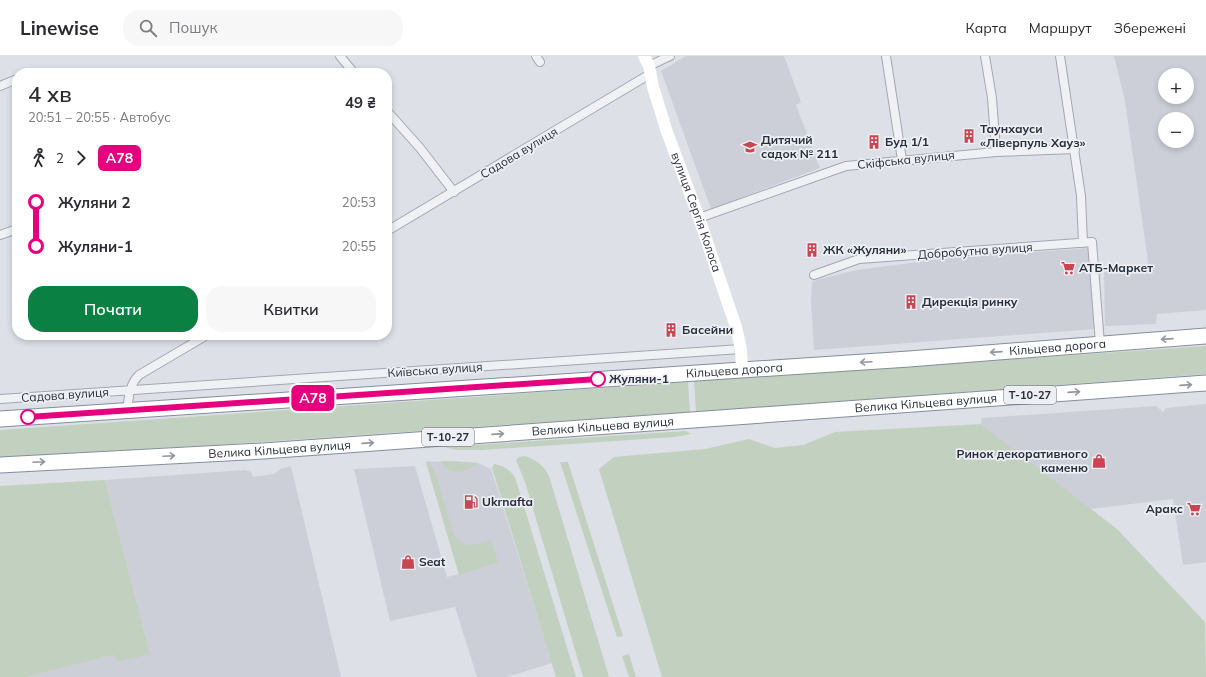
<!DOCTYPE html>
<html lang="uk">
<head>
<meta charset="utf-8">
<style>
  :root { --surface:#fff; --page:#f7f7f7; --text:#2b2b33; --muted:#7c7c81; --line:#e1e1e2; --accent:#0b8043 }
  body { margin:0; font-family:Mulish,sans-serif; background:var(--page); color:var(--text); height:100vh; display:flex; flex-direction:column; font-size:15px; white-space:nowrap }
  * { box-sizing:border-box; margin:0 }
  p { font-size:13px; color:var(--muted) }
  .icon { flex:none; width:22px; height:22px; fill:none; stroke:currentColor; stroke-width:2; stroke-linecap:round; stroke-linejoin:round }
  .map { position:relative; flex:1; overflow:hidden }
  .sheet { position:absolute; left:12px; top:12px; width:380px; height:272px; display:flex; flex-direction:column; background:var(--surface); border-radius:16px; box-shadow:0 2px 6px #0003 }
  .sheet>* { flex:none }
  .badge { padding:0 8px; border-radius:6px; font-size:14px; line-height:26px }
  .tools { position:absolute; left:1158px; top:12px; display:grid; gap:8px }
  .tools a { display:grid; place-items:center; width:36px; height:36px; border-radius:50%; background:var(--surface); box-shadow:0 2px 6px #0003; font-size:20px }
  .map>.badge { position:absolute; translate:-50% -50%; box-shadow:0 0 0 2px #fff }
  .legs { display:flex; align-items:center; gap:6px; height:44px; padding:0 16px; font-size:13px }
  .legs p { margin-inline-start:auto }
  .overview { display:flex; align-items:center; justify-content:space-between; height:68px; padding:0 16px }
  h1 { font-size:22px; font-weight:600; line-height:30px }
  .action { display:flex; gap:8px; margin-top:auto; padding:8px 16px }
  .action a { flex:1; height:46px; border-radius:16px; background:var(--accent); color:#fff; font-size:16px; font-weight:600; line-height:46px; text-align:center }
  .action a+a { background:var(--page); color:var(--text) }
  ul { padding:0 16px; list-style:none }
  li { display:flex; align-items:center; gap:14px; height:44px; font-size:15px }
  li i { display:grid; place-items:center; width:6px; height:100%; margin:0 5px; background:currentColor }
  li i::after { content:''; width:10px; height:10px; margin:-5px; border:3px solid; border-radius:50%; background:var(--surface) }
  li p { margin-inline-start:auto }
  li:first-child i { background:linear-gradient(#0000 50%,currentColor 0) }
  li:last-child i { background:linear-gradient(currentColor 50%,#0000 0) }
  header { display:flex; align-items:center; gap:24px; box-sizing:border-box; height:56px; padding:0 20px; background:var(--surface); border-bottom:1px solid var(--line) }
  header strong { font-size:19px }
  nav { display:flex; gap:22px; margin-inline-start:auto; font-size:14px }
  .search { width:280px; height:36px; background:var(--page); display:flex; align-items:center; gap:10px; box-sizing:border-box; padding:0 14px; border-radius:16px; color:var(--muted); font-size:15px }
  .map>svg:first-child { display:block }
  .built { fill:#cccfd8; fill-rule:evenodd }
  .green { fill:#c2d0bf }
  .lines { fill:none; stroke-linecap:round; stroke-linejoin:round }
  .street-casing { stroke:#a3a7b0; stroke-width:10 }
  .highway-casing { stroke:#858d9c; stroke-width:17 }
  .street { stroke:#f0f1f5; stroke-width:8 }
  .secondary { stroke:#fff; stroke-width:12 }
  .highway { stroke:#fff; stroke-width:15 }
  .oneway { stroke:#93969e }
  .line-1-casing { stroke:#fff; stroke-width:9 }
  .line-1 { stroke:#e6007e; stroke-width:6 }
  .stop-1-dot { fill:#fff; stroke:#e6007e; stroke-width:2 }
  .labels { text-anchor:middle; stroke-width:3.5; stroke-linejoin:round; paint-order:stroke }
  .shield { fill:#edeff4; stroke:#626873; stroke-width:1 }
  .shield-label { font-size:11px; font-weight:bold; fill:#272e3c }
  .poi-label { font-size:12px; font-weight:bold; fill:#272e3c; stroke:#edeff4; text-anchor:start }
  .street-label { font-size:12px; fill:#272e3c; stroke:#edeff4 }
  .stop-label { font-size:12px; font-weight:bold; fill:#272e3c; stroke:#edeff4; text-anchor:start }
</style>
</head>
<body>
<header>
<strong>Linewise</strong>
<div class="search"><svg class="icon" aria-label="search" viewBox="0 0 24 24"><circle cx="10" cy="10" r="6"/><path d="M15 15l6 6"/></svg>Пошук</div>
<nav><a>Карта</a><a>Маршрут</a><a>Збережені</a></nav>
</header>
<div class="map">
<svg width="1206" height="621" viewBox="0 0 1206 621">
  <rect width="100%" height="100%" fill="#dde0e7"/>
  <!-- built -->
  <path class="built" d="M686 0H784L801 46 796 49 820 112 711 153 661 15Z
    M1114 0H1206V254L1157 258 1156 268 1105 270 1104 216 1149 212 1125 45ZM1165 19H1187V41H1165ZM1165 63H1187V85H1165Z
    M1090 192 1096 273 814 294 811 246 812 225 857 214 941 203Z
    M1206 348V506L1183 509 1173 443 1090 453 981 368 982 362 1156 350 1163 356 1166 352Z
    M452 405 478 407 491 413 552 607 507 621H477L455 551 390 565 354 413 415 410 447 521 459 518 426 406Z
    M291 410 341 621H27L114 599 150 598 105 424 245 414 251 416 253 421 274 418 280 413Z"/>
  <!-- green -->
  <path class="green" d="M1206 290V318L696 356 694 325Z
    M688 326 690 356 217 389 0 401V374Z
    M981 368 1117 473 1205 566 1206 621H662L599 413 614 401 705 393 749 383 775 392 803 389 835 376Z
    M686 375 691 378 675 381 482 394H456L444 391Z
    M525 400C537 404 544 410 549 420L609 621H583L525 426 516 404 519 401Z
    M429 405 436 419 454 480 467 490 491 484 498 506 459 519 426 406Z
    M441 405 478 407C467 417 448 421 441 405Z
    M560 406H568L623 580 617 581Z
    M494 408C503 409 510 414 515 421L576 621H556L492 412Z
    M105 424 150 598 118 606 114 599 27 621H0V430Z
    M629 598 636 621H629L622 600Z"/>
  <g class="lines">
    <defs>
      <path id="street" d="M340 0 354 17
        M536 0 540 6
        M886 0 902 104
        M985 0 992 42 996 96
        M1060 0 1081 140 1083 187
        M649 10 670 0
        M0 30 17 23
        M387 55 420 92 454 136
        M699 162 846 110 996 96 1075 93
        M387 175 650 18
        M0 179 17 173
        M814 219 859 203 1092 186 1100 288
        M0 343 741 293
        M127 354C129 341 129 329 139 319L207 279"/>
      <g id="highway">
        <path id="s2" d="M0 363 909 303 1206 280"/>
        <path id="s3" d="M0 409 263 395 1206 327"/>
      </g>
    </defs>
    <!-- street casing -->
    <use href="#street" class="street-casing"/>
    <!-- highway casing -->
    <use href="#highway" class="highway-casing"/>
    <!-- street -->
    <use href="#street" class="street"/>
    <!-- secondary -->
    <path class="secondary" id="s1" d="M644 0 649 10 653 31 667 76 699 162 736 271 741 293 742 313"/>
    <!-- highway -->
    <use href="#highway" class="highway"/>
  </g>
  <!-- one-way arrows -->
  <defs><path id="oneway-shaft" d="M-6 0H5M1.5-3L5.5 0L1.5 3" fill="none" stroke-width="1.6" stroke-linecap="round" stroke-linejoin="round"/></defs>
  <g class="oneway">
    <use href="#oneway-shaft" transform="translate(1167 283) rotate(176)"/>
    <use href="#oneway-shaft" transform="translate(996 296) rotate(176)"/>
    <use href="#oneway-shaft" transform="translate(866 306) rotate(177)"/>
    <use href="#oneway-shaft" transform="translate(1186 329) rotate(-4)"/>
    <use href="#oneway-shaft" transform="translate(1074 336) rotate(-4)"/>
    <use href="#oneway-shaft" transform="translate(498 378) rotate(-4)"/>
    <use href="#oneway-shaft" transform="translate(368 387) rotate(-4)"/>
    <use href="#oneway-shaft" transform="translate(169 400) rotate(-3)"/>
    <use href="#oneway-shaft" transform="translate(39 406) rotate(-3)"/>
  </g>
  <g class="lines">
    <defs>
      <path id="line-1" d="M28 361 598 323"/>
    </defs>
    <!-- line-1 casing -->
    <use href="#line-1" class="line-1-casing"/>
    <!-- line-1 -->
    <use href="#line-1" class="line-1"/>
  </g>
  <!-- icons -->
  <defs>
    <symbol id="building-bare" viewBox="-9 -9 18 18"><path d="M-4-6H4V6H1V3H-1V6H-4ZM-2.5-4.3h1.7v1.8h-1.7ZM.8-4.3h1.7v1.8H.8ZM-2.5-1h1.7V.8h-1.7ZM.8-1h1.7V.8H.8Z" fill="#c84651" stroke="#edeff4" stroke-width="2.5" paint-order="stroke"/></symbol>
    <symbol id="school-bare" viewBox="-9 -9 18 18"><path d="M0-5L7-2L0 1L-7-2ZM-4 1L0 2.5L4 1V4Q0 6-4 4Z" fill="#c84651" stroke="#edeff4" stroke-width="2.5" paint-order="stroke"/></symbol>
    <symbol id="supermarket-bare" viewBox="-9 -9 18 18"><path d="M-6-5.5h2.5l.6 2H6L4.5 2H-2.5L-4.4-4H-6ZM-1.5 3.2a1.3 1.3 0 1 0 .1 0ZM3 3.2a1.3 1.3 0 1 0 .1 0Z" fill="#c84651" stroke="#edeff4" stroke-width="2.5" paint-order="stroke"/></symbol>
    <symbol id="shop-bare" viewBox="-9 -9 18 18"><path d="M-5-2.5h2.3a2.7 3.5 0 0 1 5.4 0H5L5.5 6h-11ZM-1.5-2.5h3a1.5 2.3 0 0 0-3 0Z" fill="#c84651" stroke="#edeff4" stroke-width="2.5" paint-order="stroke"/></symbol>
    <symbol id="fuel-bare" viewBox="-9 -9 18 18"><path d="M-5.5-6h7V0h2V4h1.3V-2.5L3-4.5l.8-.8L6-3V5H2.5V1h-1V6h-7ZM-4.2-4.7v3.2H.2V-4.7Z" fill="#c84651" stroke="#edeff4" stroke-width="2.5" paint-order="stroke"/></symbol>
  </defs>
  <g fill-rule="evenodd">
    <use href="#building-bare" x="959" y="70" width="20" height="20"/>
    <use href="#building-bare" x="864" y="76" width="20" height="20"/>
    <use href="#school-bare" x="740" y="81" width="20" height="20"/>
    <use href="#building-bare" x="802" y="184" width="20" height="20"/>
    <use href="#supermarket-bare" x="1058" y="202" width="20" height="20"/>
    <use href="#building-bare" x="901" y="236" width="20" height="20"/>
    <use href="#building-bare" x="661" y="264" width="20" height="20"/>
    <use href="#shop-bare" x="1089" y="395" width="20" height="20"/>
    <use href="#fuel-bare" x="461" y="436" width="20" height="20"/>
    <use href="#supermarket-bare" x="1184" y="443" width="20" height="20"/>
    <use href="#shop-bare" x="398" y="496" width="20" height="20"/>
  </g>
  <!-- markers -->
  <g class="stop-1-dot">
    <circle cx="598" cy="323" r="7"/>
    <circle cx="28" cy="361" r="7"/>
  </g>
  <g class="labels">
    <!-- shield labels -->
    <g class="shield">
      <rect x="1004" y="330" width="52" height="18" rx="3"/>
      <rect x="422" y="372" width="52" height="18" rx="3"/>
    </g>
    <g class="shield-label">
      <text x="1030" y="343">Т-10-27</text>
      <text x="448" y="385">Т-10-27</text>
    </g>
    <!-- poi labels -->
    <g class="poi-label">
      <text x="980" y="77">Таунхауси<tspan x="980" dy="14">«Ліверпуль Хауз»</tspan></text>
      <text x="761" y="88">Дитячий<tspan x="761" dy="14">садок № 211</tspan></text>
      <text x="885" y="90">Буд 1/1</text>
      <text x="823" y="198">ЖК «Жуляни»</text>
      <text x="1079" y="216">АТБ-Маркет</text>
      <text x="922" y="250">Дирекція ринку</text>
      <text x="682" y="278">Басейни</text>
      <text x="1088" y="402" text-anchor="end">Ринок декоративного<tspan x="1088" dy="14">каменю</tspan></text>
      <text x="482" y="450">Ukrnafta</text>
      <text x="1183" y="457" text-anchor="end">Аракс</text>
      <text x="419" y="510">Seat</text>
    </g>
    <!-- street labels -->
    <g class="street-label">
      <text transform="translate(519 97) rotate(-31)" y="4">Садова вулиця</text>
      <text transform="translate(906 104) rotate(-6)" y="4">Скіфська вулиця</text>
      <text dy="4" stroke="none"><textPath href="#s1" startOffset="165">вулиця Сергія Колоса</textPath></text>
      <text transform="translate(975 195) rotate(-4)" y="4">Добробутна вулиця</text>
      <text dy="4" stroke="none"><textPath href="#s2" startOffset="1060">Кільцева дорога</textPath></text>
      <text transform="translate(435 314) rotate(-4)" y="4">Київська вулиця</text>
      <text dy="4" stroke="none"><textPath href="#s2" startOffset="736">Кільцева дорога</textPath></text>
      <text transform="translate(65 339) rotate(-4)" y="4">Садова вулиця</text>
      <text dy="4" stroke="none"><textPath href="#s3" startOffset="928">Велика Кільцева вулиця</textPath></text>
      <text dy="4" stroke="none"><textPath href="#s3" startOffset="604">Велика Кільцева вулиця</textPath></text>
      <text dy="4" stroke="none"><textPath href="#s3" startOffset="280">Велика Кільцева вулиця</textPath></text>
    </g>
    <!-- stop labels -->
    <g class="stop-label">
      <text x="609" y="327">Жуляни-1</text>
    </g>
  </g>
</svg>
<div class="tools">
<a>+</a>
<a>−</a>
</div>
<b class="badge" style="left:313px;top:342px;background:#e6007e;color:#fff">А78</b>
<section class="sheet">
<div class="overview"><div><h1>4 хв</h1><p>20:51 – 20:55 · Автобус</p></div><b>49 ₴</b></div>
<div class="legs"><svg class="icon" aria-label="walk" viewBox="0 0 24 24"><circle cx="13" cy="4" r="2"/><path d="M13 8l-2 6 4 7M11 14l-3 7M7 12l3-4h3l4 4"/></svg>2<svg class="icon" aria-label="forward" viewBox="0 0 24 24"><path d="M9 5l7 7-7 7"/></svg><b class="badge" style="background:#e6007e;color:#fff">А78</b></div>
<ul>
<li><i style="color:#e6007e"></i><b>Жуляни 2</b><p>20:53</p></li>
<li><i style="color:#e6007e"></i><b>Жуляни-1</b><p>20:55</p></li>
</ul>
<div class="action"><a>Почати</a><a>Квитки</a></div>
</section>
</div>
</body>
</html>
